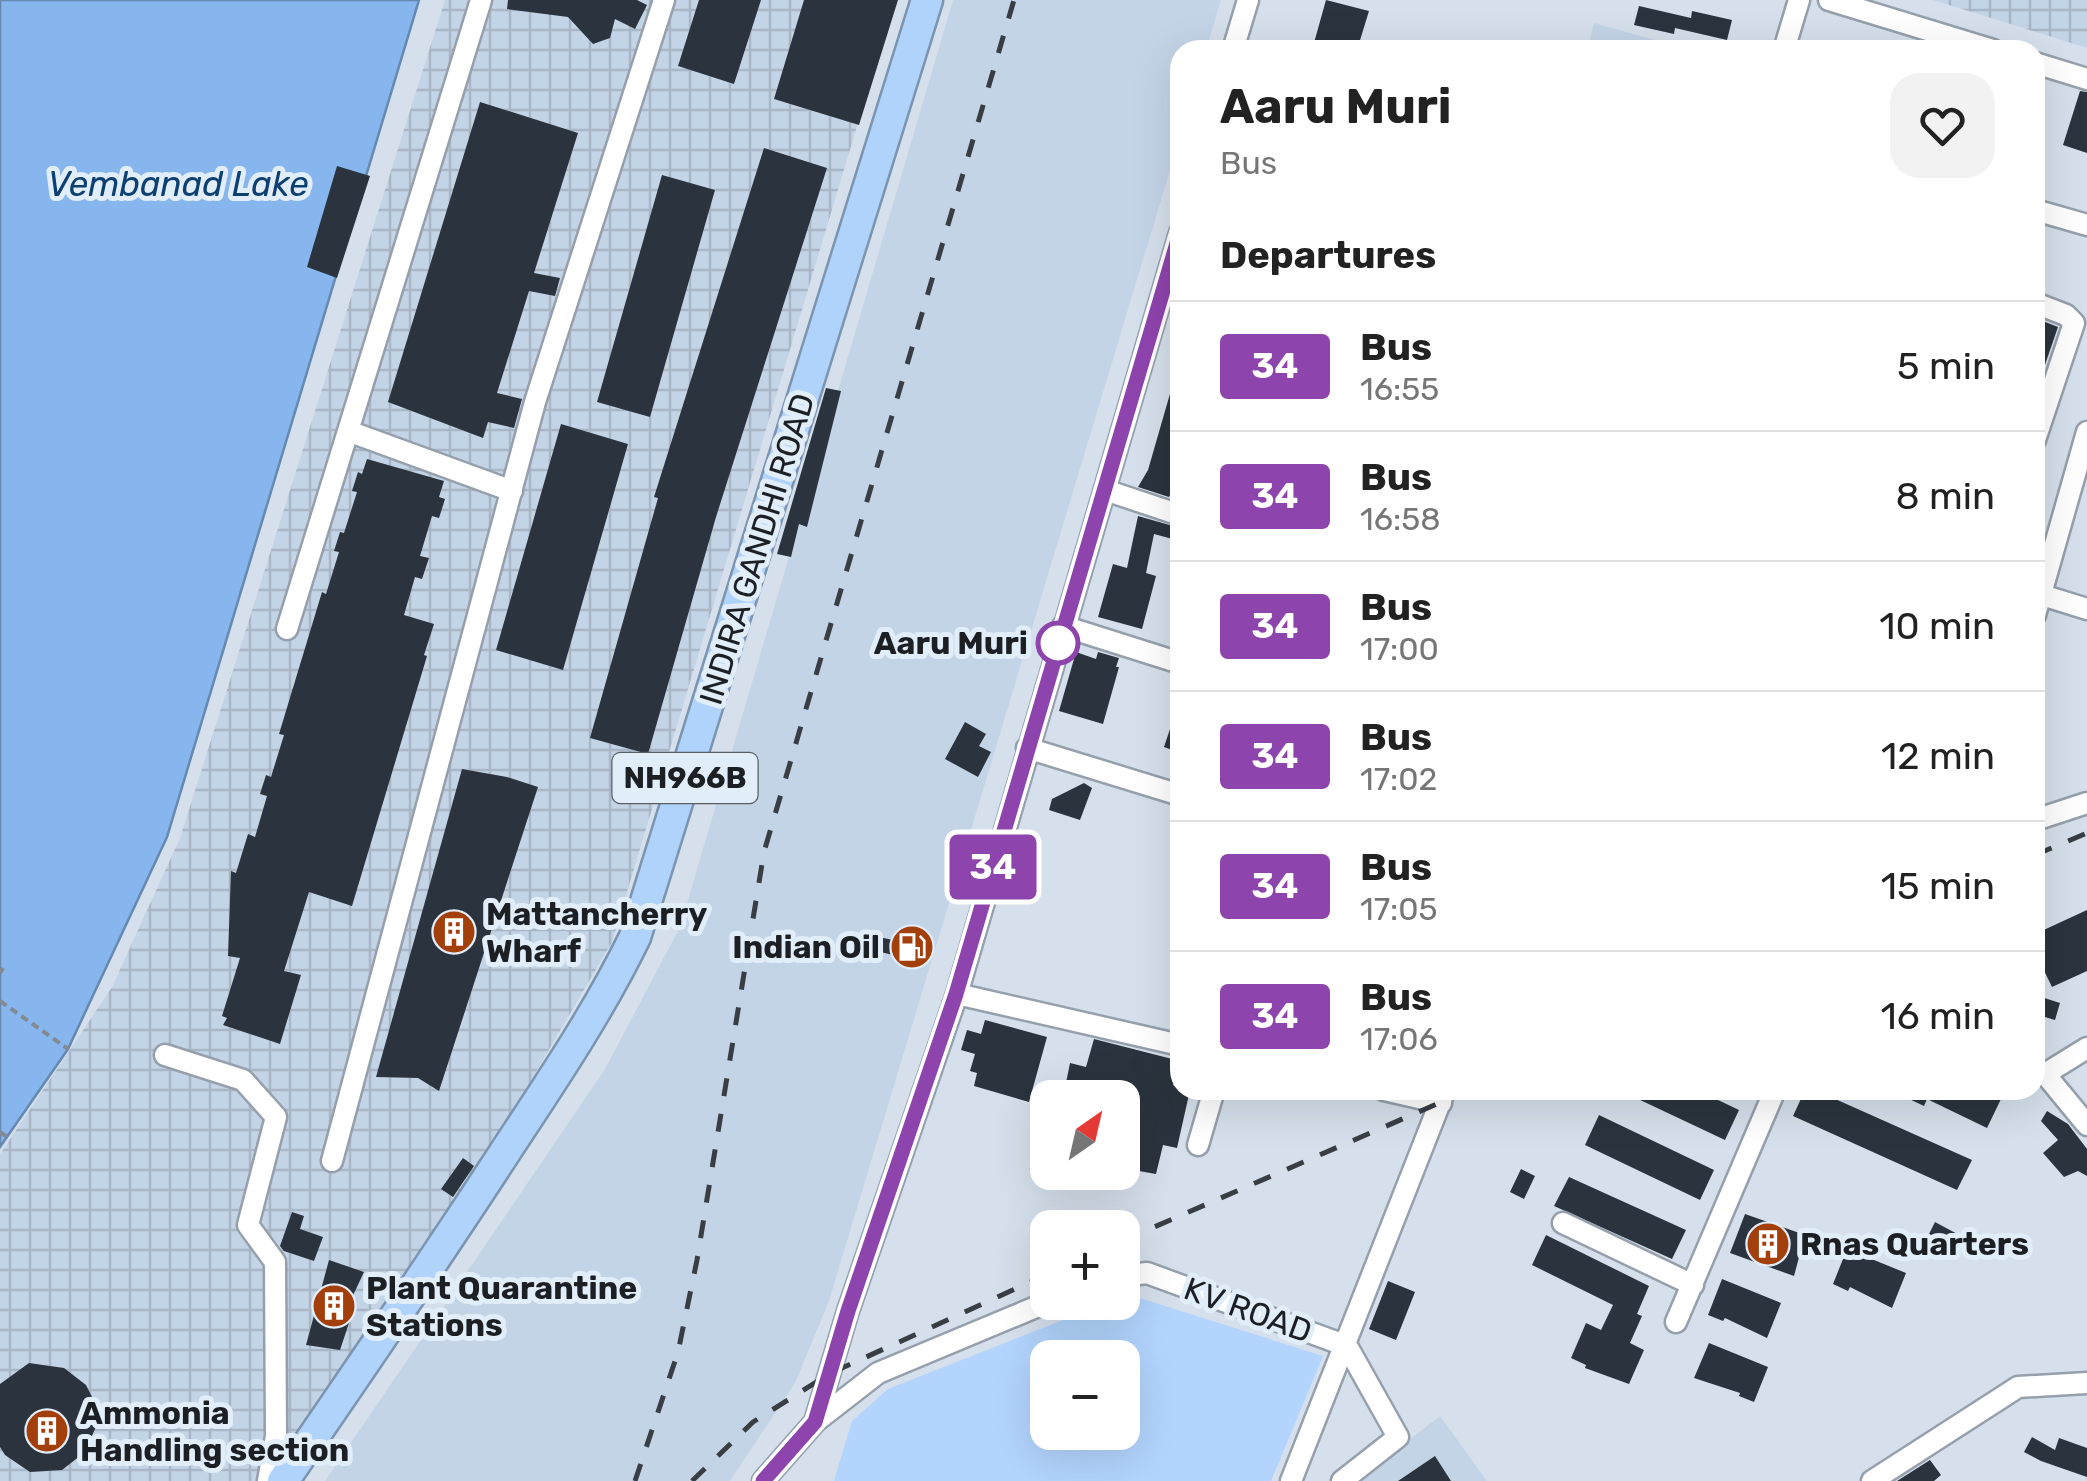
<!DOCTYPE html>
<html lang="en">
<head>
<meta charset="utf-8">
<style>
  :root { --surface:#fff; --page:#f2f2f2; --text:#222; --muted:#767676; --line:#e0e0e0 }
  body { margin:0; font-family:Rubik,sans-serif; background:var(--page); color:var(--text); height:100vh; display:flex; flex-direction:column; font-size:38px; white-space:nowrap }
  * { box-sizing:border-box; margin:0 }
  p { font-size:32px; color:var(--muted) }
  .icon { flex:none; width:55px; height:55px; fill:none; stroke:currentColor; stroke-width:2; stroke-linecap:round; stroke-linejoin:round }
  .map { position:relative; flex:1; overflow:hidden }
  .side { position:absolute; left:1170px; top:40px; width:875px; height:1060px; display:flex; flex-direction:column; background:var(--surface); border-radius:30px; box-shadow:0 10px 40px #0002 }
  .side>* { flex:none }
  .badge { padding:0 20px; border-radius:8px; font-size:35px; line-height:65px }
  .needle { width:65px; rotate:34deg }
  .tools { position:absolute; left:1030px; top:1080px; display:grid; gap:20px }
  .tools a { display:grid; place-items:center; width:110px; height:110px; border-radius:20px; background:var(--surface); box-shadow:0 10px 40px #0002; font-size:50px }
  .map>.badge { position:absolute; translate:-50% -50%; box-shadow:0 0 0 5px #fff }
  h2 { padding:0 50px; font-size:38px; line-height:90px }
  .round { display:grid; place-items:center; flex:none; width:105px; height:105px; border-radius:30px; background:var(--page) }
  .headline { display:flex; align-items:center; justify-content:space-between; height:170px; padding:0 50px }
  h1 { font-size:48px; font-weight:700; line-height:75px }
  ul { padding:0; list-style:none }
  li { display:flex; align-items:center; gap:30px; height:130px; padding:0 50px; border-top:2px solid var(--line) }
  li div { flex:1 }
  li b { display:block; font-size:38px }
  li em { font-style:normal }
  li .badge { min-width:110px; font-weight:700; text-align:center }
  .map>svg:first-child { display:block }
  .built { fill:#c4d4e7 }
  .industrial { fill:url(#industrial-grid) }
  .park { fill:#b2d4fd; fill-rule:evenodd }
  .water { fill:#86b6ed; stroke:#6689b1; stroke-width:2.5 }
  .building { fill:#2b343e }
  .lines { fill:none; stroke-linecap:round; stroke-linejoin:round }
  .minor-casing { stroke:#95a0ac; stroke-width:25 }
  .highway-casing { stroke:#7c94b0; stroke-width:35 }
  .path { stroke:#828a93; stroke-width:4; stroke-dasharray:8 5; stroke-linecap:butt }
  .minor { stroke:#fff; stroke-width:20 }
  .highway { stroke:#b0d3fb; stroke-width:30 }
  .rail { stroke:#383e44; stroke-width:5; stroke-dasharray:18 18; stroke-linecap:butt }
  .line-casing { stroke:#fff; stroke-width:22 }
  .line { stroke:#8e44ad; stroke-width:15 }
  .stop-dot { fill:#fff; stroke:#8e44ad; stroke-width:5 }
  .labels { text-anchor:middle; stroke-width:10; stroke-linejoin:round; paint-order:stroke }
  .shield { fill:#e2edfa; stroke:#575e65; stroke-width:2.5 }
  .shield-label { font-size:30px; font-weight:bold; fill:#1c2025 }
  .street-label { font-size:32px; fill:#1c2025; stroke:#e2edfa }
  .stop-label { font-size:32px; font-weight:bold; fill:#1c2025; stroke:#e2edfa; text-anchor:end }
  .poi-label { font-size:32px; font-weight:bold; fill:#1c2025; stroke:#e2edfa; text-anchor:start }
  .water-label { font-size:35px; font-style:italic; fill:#0d4072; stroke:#e2edfa }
</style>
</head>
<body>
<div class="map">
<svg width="2087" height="1481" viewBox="0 0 2087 1481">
  <defs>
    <pattern id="industrial-grid" width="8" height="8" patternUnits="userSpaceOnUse" patternTransform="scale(2.5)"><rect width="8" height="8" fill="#c4d4e7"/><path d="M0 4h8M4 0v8" fill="none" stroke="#a8b6c6"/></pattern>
  </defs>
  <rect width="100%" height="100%" fill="#d5e0ec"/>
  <!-- built -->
  <path class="built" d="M953 0H1221L1206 50H1180V137L829 1301 795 1383 730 1481H325L605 1069 680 927Z
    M1594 23 1673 45 1671 50H1587Z
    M1440 1416 1487 1481H1355Z"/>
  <!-- industrial -->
  <path class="industrial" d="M445 0H895L612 942 437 1241 274 1481H0V1154L112 987 180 838Z
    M1933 0H2087V48Z"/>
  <!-- park -->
  <path class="park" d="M1127 1294 1323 1356 1271 1481H834L852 1421 888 1389 1106 1303 1122 1302 1123 1296ZM1048 1358H1122V1432H1048Z"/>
  <!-- water -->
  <path class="water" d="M0 0H419L167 837 68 1049 0 1147Z"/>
  <!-- building -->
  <path class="building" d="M508 0H637L647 5 635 29 615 19 610 38 593 44 568 17 507 9Z
    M699 0H761L734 84 678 66Z
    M804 0H898L859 125 774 99Z
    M1326 0 1369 11 1357 50H1312Z
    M1639 6 1691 18 1692 11 1732 20 1727 40 1675 28 1674 34 1634 25Z
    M2080 91 2087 92V153L2063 145Z
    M480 102 578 133 534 273 560 278 555 296 529 291 497 393 522 399 514 428 488 422 483 438 388 402Z
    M764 148 827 168 716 517 648 754 590 738 658 498 654 497Z
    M337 166 370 176 337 278 307 267Z
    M662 175 715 190 650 417 597 402Z
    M2035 318 2058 327 2038 385 2035 384Z
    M1176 373H1180V476L1169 497 1138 487 1148 470Z
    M826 388 841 391 807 527 799 524 791 557 777 554Z
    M561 424 628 444 563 670 496 650Z
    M367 459 444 481 439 497 445 499 439 518 432 516 420 556 429 558 422 579 415 577 404 615 434 624 424 655 427 656 352 906 309 892 284 971 301 975 280 1044 223 1025 227 1018 222 1016 240 958 228 956 231 871 236 873 248 834 255 837 267 796 260 794 266 775 271 777 284 735 279 734 322 592 326 594 339 552 334 551 340 532 344 533 357 492 352 491 358 472 362 474Z
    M1138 516 1180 528V541L1154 534 1146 573 1156 576 1142 629 1098 617 1113 564 1127 568Z
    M1076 652 1096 659 1098 652 1119 658 1116 667H1119L1103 724 1059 711Z
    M1177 708H1180V753L1164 747Z
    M965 722 986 734 979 746 991 752 978 777 945 759Z
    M462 769 507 777 538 787 439 1091 418 1078 376 1077Z
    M1084 783 1092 788 1080 820 1049 810 1052 799Z
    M2087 910V971L2052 987 2035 952V934Z
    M879 937 925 947 919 967 901 961 902 957 876 951Z
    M2035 995 2060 1003 2055 1020 2035 1014Z
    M985 1020 1047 1037 1029 1102 974 1086 977 1073 970 1071 975 1054 961 1050 967 1030 981 1034Z
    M1094 1039 1180 1061 1173 1085 1180 1090H1190L1177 1148 1163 1145 1156 1174 1122 1168V1098H1063L1070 1063 1086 1067Z
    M1619 1090H1697L1739 1110 1725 1140Z
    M1805 1090H1815L1972 1160 1957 1190 1793 1116Z
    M1890 1090H1983L2001 1099 1987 1128 1927 1099 1924 1106Z
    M2047 1111 2068 1124 2087 1149V1176L2078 1171 2064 1177 2043 1153 2058 1140 2041 1121Z
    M1599 1115 1714 1170 1700 1200 1585 1145Z
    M463 1158 474 1166 453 1197 441 1189Z
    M1521 1169 1535 1176 1524 1199 1510 1192Z
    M1569 1177 1686 1230 1672 1259 1554 1206Z
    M292 1212 304 1216 300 1229 323 1237 314 1261 284 1251 280 1246Z
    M1745 1214 1805 1235 1794 1276 1730 1253Z
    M1935 1222 1961 1236 1951 1254 1926 1240Z
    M1546 1235 1649 1286 1637 1314 1642 1316 1630 1343 1644 1350 1629 1384 1585 1368 1586 1365 1571 1358 1586 1323 1601 1330 1613 1305 1532 1265Z
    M1847 1249 1906 1273 1892 1308 1850 1287 1848 1291 1833 1284Z
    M329 1260 364 1272 349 1304 354 1308 340 1350 306 1345Z
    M1722 1279 1781 1303 1767 1338 1725 1318 1723 1321 1708 1315Z
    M1388 1281 1415 1292 1396 1340 1369 1329Z
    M1709 1343 1768 1367 1754 1402 1739 1396 1740 1393 1694 1378Z
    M29 1363 64 1368 86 1385 101 1415 85 1452 62 1470 30 1472 5 1455 0 1447V1384Z
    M2032 1437 2055 1450 2059 1438 2087 1448V1477L2041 1461 2024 1452Z
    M1435 1456 1451 1481H1398Z
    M1930 1460 1941 1475 1934 1481H1897Z"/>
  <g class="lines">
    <defs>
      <path id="minor" d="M1829 0 1993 50
        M1233 50 1248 0
        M1784 50 1799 0
        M2035 63 2087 79
        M2035 210 2087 225
        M2035 303 2066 315 2074 323 2035 440
        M348 431 512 491
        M1105 490 1180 515
        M2042 595 2087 609
        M2035 615 2087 432
        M1063 626 1180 663
        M287 629 481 0
        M1027 748 1180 795
        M2035 820 2087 803
        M957 994 1180 1045
        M165 1055 243 1080 276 1117 248 1225 275 1262 276 1436 268 1481
        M2035 1071 2045 1074 2087 1125
        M2045 1074 2087 1048
        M1384 1090 1441 1103
        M1198 1145 1214 1090
        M332 1161 535 402 664 0
        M1563 1223 1693 1285
        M1122 1276 1147 1273 1347 1346
        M1676 1322 1775 1090
        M815 1422 878 1373 1048 1302
        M763 1481 815 1422 848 1311 957 994 1180 233
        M1291 1481 1445 1090
        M1342 1481 1398 1437 1347 1346
        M1872 1481 2018 1387 2087 1383"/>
      <path id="highway" d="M283 1481C358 1372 433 1263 505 1152 551 1082 598 1013 635 937L927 0"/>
    </defs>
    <!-- minor casing -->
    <use href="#minor" class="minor-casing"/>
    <!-- highway casing -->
    <use href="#highway" class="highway-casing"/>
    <!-- path -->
    <path class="path" d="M0 973 3 968
      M0 1001 68 1049
      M0 1132 7 1137"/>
    <!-- minor -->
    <use href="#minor" class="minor"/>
    <!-- highway -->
    <use href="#highway" class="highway"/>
    <!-- rail -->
    <path class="rail" d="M2035 855 2087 833
      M1122 1241 1469 1090
      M635 1481 678 1352 697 1260 764 852 1014 0
      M692 1481 753 1422 829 1374 1048 1274"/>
  </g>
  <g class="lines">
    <defs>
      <path id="line" d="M763 1481 815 1422 848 1311 956 994 1180 233"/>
    </defs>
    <!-- line casing -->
    <use href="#line" class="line-casing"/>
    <!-- line -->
    <use href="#line" class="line"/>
  </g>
  <!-- icons -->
  <defs>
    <symbol id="building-disc" viewBox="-11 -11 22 22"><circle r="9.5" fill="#a33f0b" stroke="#e2edfa"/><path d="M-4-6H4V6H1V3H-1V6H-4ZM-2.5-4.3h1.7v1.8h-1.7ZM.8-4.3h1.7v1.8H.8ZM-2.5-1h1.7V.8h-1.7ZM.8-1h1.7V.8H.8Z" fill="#fff"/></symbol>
    <symbol id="fuel-disc" viewBox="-11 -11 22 22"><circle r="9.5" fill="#a33f0b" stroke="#e2edfa"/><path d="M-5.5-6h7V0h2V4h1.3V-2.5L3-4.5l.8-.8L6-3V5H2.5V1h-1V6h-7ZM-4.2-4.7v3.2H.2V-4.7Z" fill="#fff"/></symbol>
  </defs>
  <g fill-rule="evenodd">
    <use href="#building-disc" x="429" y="907" width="50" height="50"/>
    <use href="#fuel-disc" x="887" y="922" width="50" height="50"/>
    <use href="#building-disc" x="1743" y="1219" width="50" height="50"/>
    <use href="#building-disc" x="309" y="1281" width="50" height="50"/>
    <use href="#building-disc" x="22" y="1406" width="50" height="50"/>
  </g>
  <!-- markers -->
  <circle class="stop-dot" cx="1058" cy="643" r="20"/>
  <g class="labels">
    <!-- shield labels -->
    <rect class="shield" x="612.5" y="753" width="145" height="50" rx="8"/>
    <g class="shield-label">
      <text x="685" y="788">NH966B</text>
    </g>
    <!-- street labels -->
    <g class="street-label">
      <text transform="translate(757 549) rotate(-73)" y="11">INDIRA GANDHI ROAD</text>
      <text transform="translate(1248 1310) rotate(20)" y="11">KV ROAD</text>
    </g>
    <!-- stop labels -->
    <g class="stop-label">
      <text x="1028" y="654">Aaru Muri</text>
    </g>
    <!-- poi labels -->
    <g class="poi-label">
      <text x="486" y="925">Mattancherry<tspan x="486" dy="37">Wharf</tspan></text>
      <text x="880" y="958" text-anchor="end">Indian Oil</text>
      <text x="1800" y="1255">Rnas Quarters</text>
      <text x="366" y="1299">Plant Quarantine<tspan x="366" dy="37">Stations</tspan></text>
      <text x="80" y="1424">Ammonia<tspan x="80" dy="37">Handling section</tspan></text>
    </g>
    <!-- water labels -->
    <g class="water-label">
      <text x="178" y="196">Vembanad Lake</text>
    </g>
  </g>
</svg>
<div class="tools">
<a><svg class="needle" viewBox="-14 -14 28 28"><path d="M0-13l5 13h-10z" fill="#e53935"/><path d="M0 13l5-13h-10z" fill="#767676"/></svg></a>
<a>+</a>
<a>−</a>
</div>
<b class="badge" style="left:993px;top:867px;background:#8e44ad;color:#fff">34</b>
<section class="side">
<div class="headline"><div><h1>Aaru Muri</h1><p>Bus</p></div><a class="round"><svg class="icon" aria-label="heart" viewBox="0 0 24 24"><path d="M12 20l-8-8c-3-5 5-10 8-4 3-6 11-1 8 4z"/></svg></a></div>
<h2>Departures</h2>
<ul>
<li><span class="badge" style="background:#8e44ad;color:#fff">34</span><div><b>Bus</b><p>16:55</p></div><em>5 min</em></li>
<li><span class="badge" style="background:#8e44ad;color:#fff">34</span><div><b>Bus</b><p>16:58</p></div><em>8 min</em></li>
<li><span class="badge" style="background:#8e44ad;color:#fff">34</span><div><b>Bus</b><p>17:00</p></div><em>10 min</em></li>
<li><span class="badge" style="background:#8e44ad;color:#fff">34</span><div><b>Bus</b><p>17:02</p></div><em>12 min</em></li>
<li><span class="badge" style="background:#8e44ad;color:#fff">34</span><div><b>Bus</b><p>17:05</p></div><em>15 min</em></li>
<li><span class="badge" style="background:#8e44ad;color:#fff">34</span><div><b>Bus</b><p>17:06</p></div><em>16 min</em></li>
</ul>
</section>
</div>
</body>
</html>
